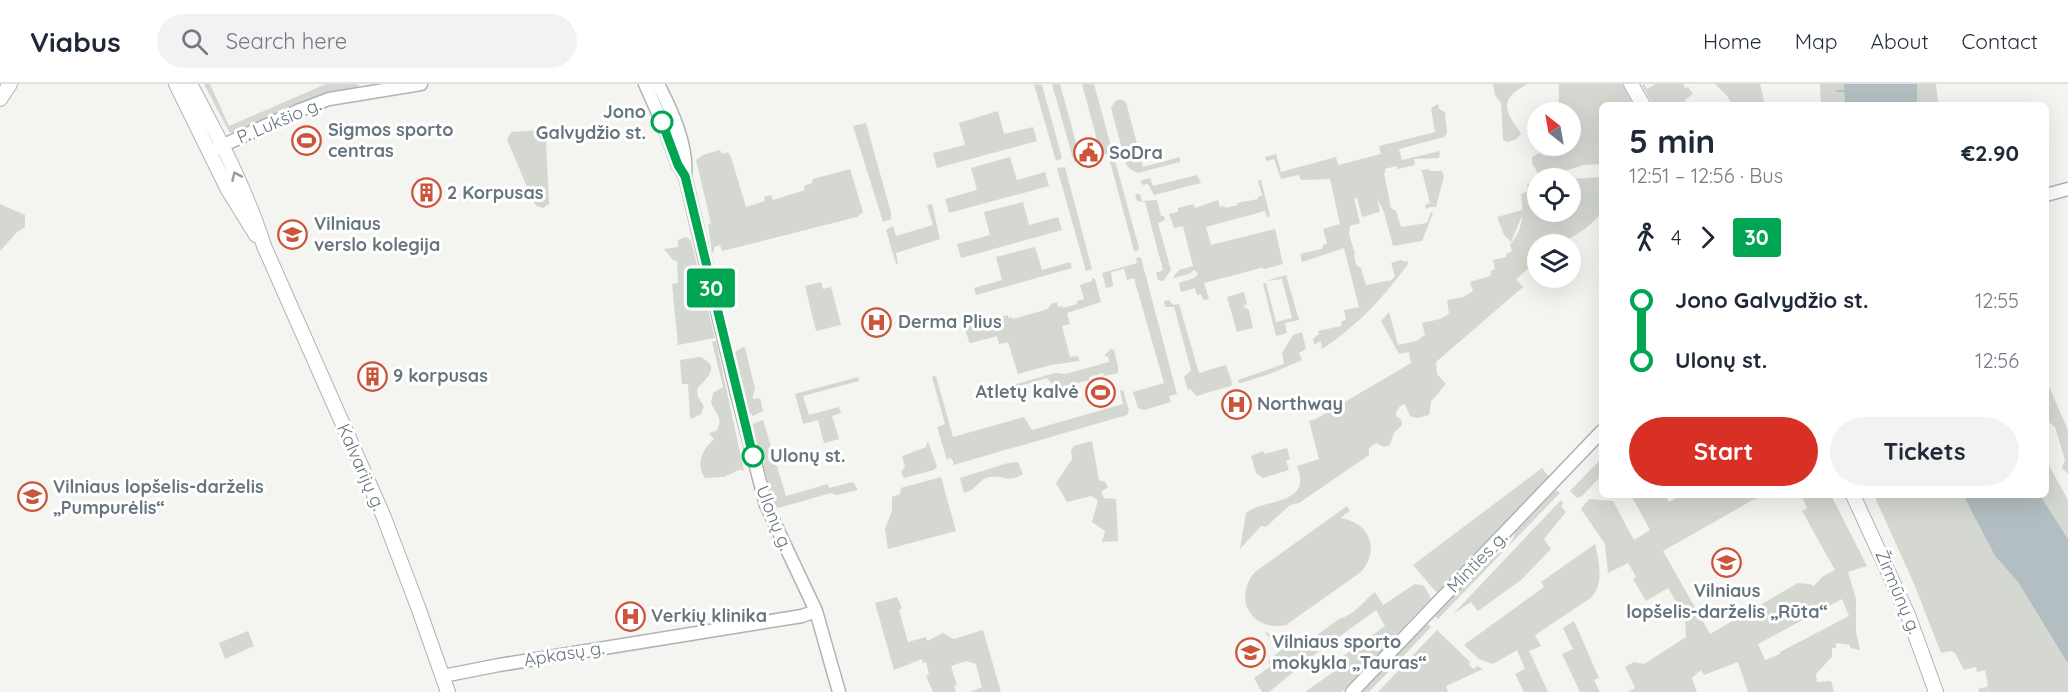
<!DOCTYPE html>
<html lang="en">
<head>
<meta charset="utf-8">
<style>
  :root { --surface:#fff; --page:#f2f2f3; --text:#1f2937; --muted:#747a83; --line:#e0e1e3; --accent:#d93025 }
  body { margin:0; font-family:Quicksand,sans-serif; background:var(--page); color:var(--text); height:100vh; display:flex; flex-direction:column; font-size:22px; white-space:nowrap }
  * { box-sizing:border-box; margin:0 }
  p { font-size:20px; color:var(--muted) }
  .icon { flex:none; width:33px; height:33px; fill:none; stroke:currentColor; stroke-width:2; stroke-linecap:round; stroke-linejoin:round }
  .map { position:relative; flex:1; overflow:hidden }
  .details { position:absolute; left:1599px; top:18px; width:450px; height:396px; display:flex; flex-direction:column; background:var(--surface); border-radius:9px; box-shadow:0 6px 24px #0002 }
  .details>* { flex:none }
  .badge { padding:0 12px; border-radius:4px; font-size:21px; line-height:39px }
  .needle { width:39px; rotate:329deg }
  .tools { position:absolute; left:1527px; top:18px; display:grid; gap:12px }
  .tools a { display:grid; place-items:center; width:54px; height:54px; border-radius:50%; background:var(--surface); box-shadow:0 6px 24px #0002; font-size:30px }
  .map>.badge { position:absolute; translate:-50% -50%; box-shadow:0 0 0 3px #fff }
  .legs { display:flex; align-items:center; gap:9px; height:66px; padding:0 30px; font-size:20px }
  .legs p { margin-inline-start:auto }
  .overview { display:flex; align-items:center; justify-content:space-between; height:102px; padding:0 30px }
  h1 { font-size:33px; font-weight:700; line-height:45px }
  .cta { display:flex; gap:12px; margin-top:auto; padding:12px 30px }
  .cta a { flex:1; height:69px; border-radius:36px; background:var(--accent); color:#fff; font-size:24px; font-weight:700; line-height:69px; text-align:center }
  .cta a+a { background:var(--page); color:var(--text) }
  ul { padding:0 30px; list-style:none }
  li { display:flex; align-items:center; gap:21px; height:60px; font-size:22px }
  li i { display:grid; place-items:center; width:9px; height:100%; margin:0 8px; background:currentColor }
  li i::after { content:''; width:15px; height:15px; margin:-8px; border:4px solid; border-radius:50%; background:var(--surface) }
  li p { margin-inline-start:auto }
  li:first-child i { background:linear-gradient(#0000 50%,currentColor 0) }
  li:last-child i { background:linear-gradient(currentColor 50%,#0000 0) }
  header { display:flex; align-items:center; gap:36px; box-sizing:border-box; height:84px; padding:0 30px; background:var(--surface); border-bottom:2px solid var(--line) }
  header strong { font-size:28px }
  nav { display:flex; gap:33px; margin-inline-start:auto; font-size:21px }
  .search { width:420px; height:54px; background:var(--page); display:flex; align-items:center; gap:15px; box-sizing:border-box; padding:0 21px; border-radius:33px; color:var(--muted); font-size:22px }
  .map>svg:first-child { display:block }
  .green { fill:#d4d8d1; fill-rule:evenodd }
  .water { fill:#b2bec1 }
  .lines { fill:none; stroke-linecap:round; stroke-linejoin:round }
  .stream { stroke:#b2bec1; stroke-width:2 }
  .secondary-casing { stroke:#aeb3b6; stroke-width:15 }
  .primary-casing { stroke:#afb3b6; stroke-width:16 }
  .secondary { stroke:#fff; stroke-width:12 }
  .primary { stroke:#fff; stroke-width:14 }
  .oneway { stroke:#959ea5 }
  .line-1-casing { stroke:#fff; stroke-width:14 }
  .line-1 { stroke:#00a651; stroke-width:9 }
  .stop-1-dot { fill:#fff; stroke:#00a651; stroke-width:3 }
  .labels { text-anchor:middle; stroke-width:6; stroke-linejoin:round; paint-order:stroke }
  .stop-label { font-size:18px; font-weight:bold; fill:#67757e; stroke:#fff; text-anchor:end }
  .street-label { font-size:18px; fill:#67757e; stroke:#fff }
  .poi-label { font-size:18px; font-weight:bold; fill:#67757e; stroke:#fff; text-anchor:start }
</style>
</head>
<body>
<header>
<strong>Viabus</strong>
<div class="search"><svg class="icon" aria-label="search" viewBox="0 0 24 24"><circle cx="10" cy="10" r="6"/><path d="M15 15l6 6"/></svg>Search here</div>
<nav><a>Home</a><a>Map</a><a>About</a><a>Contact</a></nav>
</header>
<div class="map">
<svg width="2068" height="608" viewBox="0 0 2068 608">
  <rect width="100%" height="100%" fill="#f4f4f1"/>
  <!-- green -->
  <path class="green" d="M204 0H210L229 42 326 0H358L359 4 325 12 235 50 229 48Z
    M1034 0 1042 1 1062 74 1056 77Z
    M1052 0H1060L1081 77 1074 78Z
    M1082 0H1094L1139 164 1137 167H1134L1108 70 1101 71Z
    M1493 0H1527C1510 10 1500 18 1513 38 1516 43 1519 45 1521 50L1515 56 1507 58 1503 56 1501 19 1495 11Z
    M1559 0H1622L1633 21H1602V80L1584 81 1551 91 1547 94H1538V128H1570L1571 95 1602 93V129C1581 150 1568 160 1538 160L1537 177 1516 195 1523 203 1436 278 1437 290 1446 300C1439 306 1438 312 1431 317L1429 331 1417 334 1410 332 1405 320 1400 322 1396 328V332L1401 335 1402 341 1394 349 1390 361 1384 363 1376 359 1369 364V371L1299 419 1290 421 1266 443 1261 442 1240 465 1246 429C1264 414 1313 422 1297 382L1319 375 1309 337 1316 335 1411 279 1409 268 1399 270 1381 237 1389 228 1398 261 1416 257 1425 251 1422 239 1440 235 1449 230 1447 216 1464 213 1473 207 1470 198 1490 192 1491 187 1495 185 1493 176 1506 173V170L1512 167 1510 160C1523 147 1524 128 1521 110L1528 107 1527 101 1536 95 1538 90 1532 79V73L1539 69 1545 72C1554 70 1561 62 1570 62V28H1548C1550 26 1553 25 1556 23 1561 18 1558 7 1559 0Z
    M1644 0 1647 5 1656 0H1683L1685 4 1688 3 1693 10 1686 15 1684 21H1653L1642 1Z
    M1715 0H1760L1765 21H1732L1727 12Z
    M1820 0H1844L1845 21H1821Z
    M1917 0H1936L1938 21H1917Z
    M1120 15 1126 18 1143 83 1180 73V78L1138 89 1130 85 1126 80 1111 24 1115 17Z
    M1438 20 1439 25 1445 28 1447 49 1444 53 1399 65 1402 76 1440 67 1439 74 1414 75 1415 81 1398 85 1396 82 1385 85V89H1384L1391 124 1396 127 1401 143 1427 139 1431 128 1433 129 1422 157 1393 162 1384 128 1377 114 1380 128 1362 133 1357 114H1354L1360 139 1350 142 1349 150 1355 170 1354 171 1356 181 1361 184 1366 201 1392 196 1395 192 1391 179 1401 176 1405 178 1407 176 1408 180C1383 214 1357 242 1322 265L1321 257 1314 261 1313 255 1319 250 1318 247 1341 242 1342 237 1346 236 1344 226 1359 223 1344 164 1302 178 1300 170 1322 165 1323 161 1327 159 1323 145 1340 140 1330 95 1301 96 1299 91 1281 95 1274 75 1266 77 1265 73 1276 70 1281 88 1336 73 1338 81 1381 70 1379 62 1435 48 1431 24Z
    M998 27 1004 50 1033 43 1037 57 937 84 933 69 965 61 959 39Z
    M866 39 891 129V135L883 138 853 42Z
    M541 46 546 56 549 120 543 124 537 122 534 119 507 56 511 48Z
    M720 66 722 70 728 68 731 73 746 123 765 117 764 113 771 111 773 116 805 106 804 102 812 99 813 95 850 85 863 128 857 133 722 167 720 161 714 163V169L712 168 708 141 711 139 696 76 703 71Z
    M1010 73 1017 96 1045 88 1049 102 949 129 945 115 977 106 971 84Z
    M1065 83 1092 185 1086 187 1057 84Z
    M1427 85 1431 87H1442L1444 92 1436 123H1430L1426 125 1425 121 1430 119 1422 87H1419Z
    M1197 91 1201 99 1154 111 1148 100 1143 101 1140 97 1150 94 1153 102Z
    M1261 96 1270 132 1267 133 1265 127 1206 143 1211 161 1275 145 1283 180 1265 185 1261 184 1204 199 1209 215 1203 216 1201 210 1197 211 1195 204 1181 208 1179 199 1194 194 1198 190 1194 186 1189 190 1174 194V192L1179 186 1193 182 1183 142 1174 144 1169 130 1178 128V124L1194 120 1195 124 1218 116 1220 123 1225 122V124L1238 121 1237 119 1258 115V113L1262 111 1258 97Z
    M1135 110H1140L1142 117 1157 116 1161 132H1164L1165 136 1158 139 1171 186 1163 197 1158 196 1156 189 1163 186 1145 118 1137 117Z
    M1023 118 1029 141 1058 133 1062 146 961 174 957 160 990 151 984 128Z
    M0 120 25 131V143L16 149 0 167Z
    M932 120 940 155 896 169 898 179 896 180 886 146 893 142 896 152 933 141 927 121Z
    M1522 126V132L1511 158 1504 151 1497 133Z
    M686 153 691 156 715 254 678 261 672 200 678 199 677 177 673 176 664 165 678 163V156Z
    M1035 163 1042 186 1070 178 1072 184 976 211 974 204 1002 196 996 173Z
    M1139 173 1141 174 1177 310 1169 312 1171 318 1144 326 1138 324 1133 308 1164 299 1137 205 1134 194 1127 196 1124 185 1111 188 1113 202 1106 204 1102 189 1137 179 1136 174Z
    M1286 191 1299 236 1285 239 1287 249 1276 252 1263 200 1266 199 1276 238 1292 234 1282 195 1266 197Z
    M1092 194 1095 195 1101 218 1067 229 1070 240 1062 242 1070 273 1078 272 1079 277 1051 281 1018 290 1008 258 999 260 997 252 971 259 969 258 963 238 974 234 977 246 985 244V245L999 241V239L1003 238 1001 233 1008 231V234L1012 233 1013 235 1048 225 1051 220 1057 218 1058 223 1062 222 1063 224 1077 220V217L1084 215 1080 201 1092 197Z
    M821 198 823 205 831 203 841 241 816 247 805 202Z
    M1244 208 1247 220 1243 222 1249 226 1253 244 1237 248 1227 213Z
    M1169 216 1173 221 1179 220 1199 289 1226 281 1232 298 1231 302 1196 312 1191 305 1188 306 1184 293 1191 286 1174 223H1165L1164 217Z
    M1302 248 1306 265 1299 269 1302 276 1270 290 1241 299 1238 298V296L1284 280 1282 269 1293 251Z
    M716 257 744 387H742L741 385 724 393 705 394C695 379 703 365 714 355L709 349 716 347C724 335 716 330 711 319L713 309 723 303 712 258Z
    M743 263 745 264 755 305 753 311V315L760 314 763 327 753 332 749 328 735 268Z
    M1111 265 1114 266 1118 282V289L1104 292 1103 289 1089 293V296L1056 305 1047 294 996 309 995 306 1055 289 1065 290 1109 278 1108 272 1105 273V271Z
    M700 273C723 283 705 295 697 305L698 313 704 322 701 330 693 334H690L688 300H682L680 276Z
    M936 292 953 353 1024 333 1032 346 1123 320 1120 307 1123 306 1129 327 1127 331 953 381V377L950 374 947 376 937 343 945 340 932 293Z
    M858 293 859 297 803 312 809 331 839 323 841 329 832 332 839 355 824 359 818 336 803 340 795 310Z
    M2046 296 2068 346V390L2062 384 2065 376 2055 343 2046 336Z
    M763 336 786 412 828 400 829 404 853 398 858 406 837 411 831 409 778 424 774 421 763 379 765 378 762 368H760L753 340Z
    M928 357 937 383 934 386 904 394 901 388 905 383 902 372 926 363Z
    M1092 357 1099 396 1105 398 1108 403 1101 408 1104 414 1116 415 1118 457 1102 458 1105 447 1092 438 1098 416 1091 412 1067 418 1056 399 1072 375 1071 366 1074 362Z
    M1287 364 1290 375 1286 377 1289 386 1263 394 1256 389 1251 372 1263 367 1264 370Z
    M1602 374V391L1582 412 1577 414 1570 407Z
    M2046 376 2068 416V455L2040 411H2046Z
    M1018 378 1023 390C1008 400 1003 390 989 393 978 396 975 407 964 409L960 394 1008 379Z
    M1542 384 1549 393 1438 508 1435 507 1413 481Z
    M941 393 956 447 888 465 885 445 892 427V413L900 410 901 404Z
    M1556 406 1560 409 1438 535 1435 532 1491 474C1501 469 1513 460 1515 449Z
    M1631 411H1665L1669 418 1682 411H1764L1751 417 1663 467 1710 550 1798 499 1810 500 1814 502 1822 493 1835 486 1802 427 1807 424 1801 411H1831L1867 482 1848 488 1856 515V548L1860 566 1850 564V561L1836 559V564H1832V573L1816 590 1817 598 1831 597 1834 608H1748L1738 578 1704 591 1701 586 1692 594 1697 608H1628L1635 604 1625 583 1634 578 1644 580 1686 553 1685 532 1668 504 1646 517 1633 495 1636 493 1628 479 1608 489 1605 460 1581 425 1589 415 1613 417 1634 456 1650 446ZM1842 515 1849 532 1780 568V570L1765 576 1758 560Z
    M1874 411H1963L1995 472 2018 498 2068 580V608H1988L1987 604V608H1979L1978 605 1986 603 1988 601 1985 586 1977 588 1976 583 1964 586 1955 569 1951 567 1941 569 1914 500Z
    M1561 416 1563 419 1561 422 1566 428 1544 455 1551 465 1521 496 1478 527 1471 518 1453 530Z
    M1347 422 1350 427 1340 434C1369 438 1381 465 1361 488L1286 541C1252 548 1232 515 1255 488Z
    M1595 460C1599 477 1604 498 1592 513L1535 551 1541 562 1529 567 1548 608H1524L1515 590 1525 585 1517 566 1493 580 1479 575 1464 561 1544 503 1541 498Z
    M1415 500 1424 502 1431 514 1342 608H1305L1339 584 1335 578 1385 542 1376 526 1314 571 1269 608H1262L1254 594 1271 582 1268 577 1279 568 1265 548 1302 562 1339 535C1355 531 1363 517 1375 508L1383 521Z
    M897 513 902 524 899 526 908 558 926 553 927 557 943 549 954 555 983 546 1001 608H970L982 603 976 580 966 577 951 582 957 601 954 602 956 608H933L926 592 929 590 926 578 923 579 922 575 894 586 875 519Z
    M1574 537 1599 594 1594 596 1600 608H1580L1562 570 1573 565 1563 544Z
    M1427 540 1431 543 1369 608H1361Z
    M1437 546 1470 578 1469 581 1474 585 1477 582 1483 585 1446 602 1448 608H1378Z
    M248 547 254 562 225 575 219 559Z"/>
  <!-- water -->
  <path class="water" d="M1844 0H1917V21H1845Z
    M1963 411H2040L2068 455V580L2018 498 1995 472Z"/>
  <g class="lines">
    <!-- stream -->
    <path class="stream" d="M1837 7H1845"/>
    <defs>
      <path id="secondary" d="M645 0 662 38 678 81 685 92 737 310 766 421 816 527 839 608
        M658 0C672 27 688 62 685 92
        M215 65 300 26 329 15 421 0
        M2046 111 2068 105
        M443 592 499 581 802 532 816 527
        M1352 608 1602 347"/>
      <path id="primary" d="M176 0 227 104 256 151
        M190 0C218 52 246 105 264 162L383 431 418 523 448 608
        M1631 0 1643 21
        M0 15 10 0
        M1853 411 1908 531 1936 608"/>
    </defs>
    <!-- secondary casing -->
    <use href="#secondary" class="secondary-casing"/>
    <!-- primary casing -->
    <use href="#primary" class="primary-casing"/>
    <!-- secondary -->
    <use href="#secondary" class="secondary"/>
    <!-- primary -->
    <use href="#primary" class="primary"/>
  </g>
  <!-- one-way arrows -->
  <defs><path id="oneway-chevron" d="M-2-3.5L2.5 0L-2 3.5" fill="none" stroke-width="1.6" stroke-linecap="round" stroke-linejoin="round" transform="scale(1.5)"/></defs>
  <use class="oneway" href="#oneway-chevron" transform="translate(236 92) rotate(-114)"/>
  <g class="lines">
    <defs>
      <path id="line-1" d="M662 38 678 81 685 92 753 372"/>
    </defs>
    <!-- line-1 casing -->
    <use href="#line-1" class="line-1-casing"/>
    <!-- line-1 -->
    <use href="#line-1" class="line-1"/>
  </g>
  <!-- icons -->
  <defs>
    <symbol id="stadium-ring" viewBox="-11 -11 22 22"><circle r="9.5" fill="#fff" stroke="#cb543a" stroke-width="1.5"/><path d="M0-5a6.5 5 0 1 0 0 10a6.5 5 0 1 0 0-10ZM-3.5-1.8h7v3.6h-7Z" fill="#cb543a"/></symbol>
    <symbol id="civic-ring" viewBox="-11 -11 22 22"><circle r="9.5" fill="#fff" stroke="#cb543a" stroke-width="1.5"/><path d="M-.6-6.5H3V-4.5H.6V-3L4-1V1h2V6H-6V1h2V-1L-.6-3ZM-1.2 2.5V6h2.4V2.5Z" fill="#cb543a"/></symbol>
    <symbol id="building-ring" viewBox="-11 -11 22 22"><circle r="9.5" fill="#fff" stroke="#cb543a" stroke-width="1.5"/><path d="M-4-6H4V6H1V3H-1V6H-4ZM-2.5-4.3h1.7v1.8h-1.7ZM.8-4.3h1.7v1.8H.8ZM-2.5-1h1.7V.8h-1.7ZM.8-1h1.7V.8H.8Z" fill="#cb543a"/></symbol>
    <symbol id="university-ring" viewBox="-11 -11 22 22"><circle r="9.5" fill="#fff" stroke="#cb543a" stroke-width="1.5"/><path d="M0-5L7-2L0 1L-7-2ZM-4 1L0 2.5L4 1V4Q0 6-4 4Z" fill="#cb543a"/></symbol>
    <symbol id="hospital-ring" viewBox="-11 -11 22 22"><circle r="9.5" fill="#fff" stroke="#cb543a" stroke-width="1.5"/><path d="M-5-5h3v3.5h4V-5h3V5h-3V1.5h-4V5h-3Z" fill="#cb543a"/></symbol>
    <symbol id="school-ring" viewBox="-11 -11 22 22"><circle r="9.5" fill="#fff" stroke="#cb543a" stroke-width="1.5"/><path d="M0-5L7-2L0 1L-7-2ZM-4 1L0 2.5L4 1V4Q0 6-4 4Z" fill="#cb543a"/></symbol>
  </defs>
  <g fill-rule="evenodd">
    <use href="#stadium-ring" x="290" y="40" width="33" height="33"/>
    <use href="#civic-ring" x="1072" y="52" width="33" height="33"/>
    <use href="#building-ring" x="410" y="92" width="33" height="33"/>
    <use href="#university-ring" x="276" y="134" width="33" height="33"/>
    <use href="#hospital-ring" x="860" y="222" width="33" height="33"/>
    <use href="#building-ring" x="356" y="276" width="33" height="33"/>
    <use href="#stadium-ring" x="1084" y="292" width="33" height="33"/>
    <use href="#hospital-ring" x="1220" y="304" width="33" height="33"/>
    <use href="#school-ring" x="16" y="396" width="33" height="33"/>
    <use href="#school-ring" x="1710" y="462" width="33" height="33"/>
    <use href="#hospital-ring" x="614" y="516" width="33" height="33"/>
    <use href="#school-ring" x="1234" y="552" width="33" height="33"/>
  </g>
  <!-- markers -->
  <g class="stop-1-dot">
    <circle cx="662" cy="38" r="10"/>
    <circle cx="753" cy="372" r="10"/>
  </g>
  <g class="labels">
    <!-- stop labels -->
    <g class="stop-label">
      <text x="646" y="34">Jono<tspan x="646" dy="21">Galvydžio st.</tspan></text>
      <text x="770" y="378" text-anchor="start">Ulonų st.</text>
    </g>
    <!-- street labels -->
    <g class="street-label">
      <text transform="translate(279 37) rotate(-23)" y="6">P. Lukšio g.</text>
      <text transform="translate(361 383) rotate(66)" y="6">Kalvarijų g.</text>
      <text transform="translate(774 434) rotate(68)" y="6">Ulonų g.</text>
      <text transform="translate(1477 478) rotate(-46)" y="6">Minties g.</text>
      <text transform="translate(1898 508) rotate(67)" y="6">Žirmūnų g.</text>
      <text transform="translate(564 570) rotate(-9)" y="6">Apkasų g.</text>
    </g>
    <!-- poi labels -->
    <g class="poi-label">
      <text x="328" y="52">Sigmos sporto<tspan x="328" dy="21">centras</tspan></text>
      <text x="1109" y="75">SoDra</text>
      <text x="447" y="115">2 Korpusas</text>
      <text x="314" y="146">Vilniaus<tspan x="314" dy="21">verslo kolegija</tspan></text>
      <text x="898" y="244">Derma Plius</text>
      <text x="393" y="298">9 korpusas</text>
      <text x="1079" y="314" text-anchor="end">Atletų kalvė</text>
      <text x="1257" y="326">Northway</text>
      <text x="53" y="409">Vilniaus lopšelis-darželis<tspan x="53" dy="21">„Pumpurėlis“</tspan></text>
      <text x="1727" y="513" text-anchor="middle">Vilniaus<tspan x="1727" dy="21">lopšelis-darželis „Rūta“</tspan></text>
      <text x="651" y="538">Verkių klinika</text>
      <text x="1272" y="564">Vilniaus sporto<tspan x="1272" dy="21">mokykla „Tauras“</tspan></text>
    </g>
  </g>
</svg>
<div class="tools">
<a><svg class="needle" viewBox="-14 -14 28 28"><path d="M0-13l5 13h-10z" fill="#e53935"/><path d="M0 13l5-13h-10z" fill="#747a83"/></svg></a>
<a><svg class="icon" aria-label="locate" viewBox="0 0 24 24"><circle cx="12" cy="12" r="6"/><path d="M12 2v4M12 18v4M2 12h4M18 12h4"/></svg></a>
<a><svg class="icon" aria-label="layers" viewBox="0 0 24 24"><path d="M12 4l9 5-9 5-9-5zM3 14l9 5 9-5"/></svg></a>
</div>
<b class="badge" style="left:711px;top:204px;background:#00a651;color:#fff">30</b>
<section class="details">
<div class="overview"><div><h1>5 min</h1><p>12:51 – 12:56 · Bus</p></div><b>€2.90</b></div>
<div class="legs"><svg class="icon" aria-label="walk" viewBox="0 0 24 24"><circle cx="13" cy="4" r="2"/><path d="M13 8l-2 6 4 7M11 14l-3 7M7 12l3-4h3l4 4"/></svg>4<svg class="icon" aria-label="forward" viewBox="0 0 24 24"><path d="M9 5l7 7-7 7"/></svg><b class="badge" style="background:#00a651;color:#fff">30</b></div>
<ul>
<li><i style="color:#00a651"></i><b>Jono Galvydžio st.</b><p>12:55</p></li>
<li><i style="color:#00a651"></i><b>Ulonų st.</b><p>12:56</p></li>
</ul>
<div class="cta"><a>Start</a><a>Tickets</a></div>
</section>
</div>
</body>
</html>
